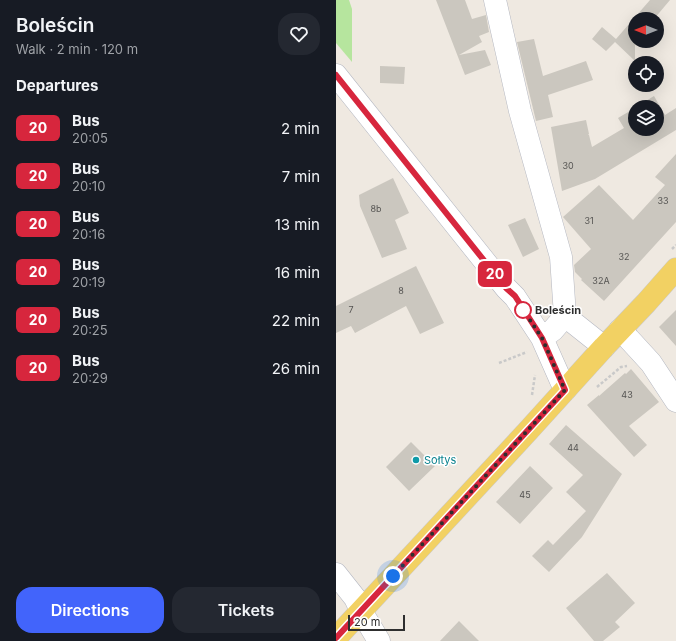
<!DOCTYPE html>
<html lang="en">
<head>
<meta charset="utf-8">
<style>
  :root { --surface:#171b24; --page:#242831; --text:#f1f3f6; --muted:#9ea1a6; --accent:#4264fb }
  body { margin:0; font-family:Inter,sans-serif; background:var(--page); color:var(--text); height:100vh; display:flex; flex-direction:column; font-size:15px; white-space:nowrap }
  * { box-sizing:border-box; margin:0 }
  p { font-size:13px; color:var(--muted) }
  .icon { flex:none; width:22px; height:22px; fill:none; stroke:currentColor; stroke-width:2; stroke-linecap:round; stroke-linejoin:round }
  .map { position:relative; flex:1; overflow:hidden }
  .details { display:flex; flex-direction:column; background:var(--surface); width:336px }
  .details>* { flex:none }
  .badge { padding:0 8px; border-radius:6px; font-size:14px; line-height:26px }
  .needle { width:26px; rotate:270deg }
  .buttons { position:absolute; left:292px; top:12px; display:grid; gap:8px }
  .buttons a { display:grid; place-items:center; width:36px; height:36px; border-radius:50%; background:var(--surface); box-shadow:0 4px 16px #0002; font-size:20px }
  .scale { position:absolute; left:12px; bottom:10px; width:57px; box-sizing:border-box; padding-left:4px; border:2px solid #2e2e2e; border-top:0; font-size:11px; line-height:14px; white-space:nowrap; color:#2e2e2e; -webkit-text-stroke:3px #fff; paint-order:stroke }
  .you { position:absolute; width:20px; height:20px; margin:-10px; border:3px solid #fff; border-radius:50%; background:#1a73e8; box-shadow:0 0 0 6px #1a73e833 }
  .map>.badge { position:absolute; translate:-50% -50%; box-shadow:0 0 0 2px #fff }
  h2 { padding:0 16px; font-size:15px; line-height:36px }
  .round { display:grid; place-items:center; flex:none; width:42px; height:42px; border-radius:16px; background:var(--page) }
  .overview { display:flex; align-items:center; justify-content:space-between; height:68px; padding:0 16px }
  h1 { font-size:19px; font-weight:600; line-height:30px }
  .cta { display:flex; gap:8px; margin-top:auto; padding:8px 16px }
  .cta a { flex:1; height:46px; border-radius:16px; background:var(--accent); color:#fff; font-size:16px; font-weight:600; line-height:46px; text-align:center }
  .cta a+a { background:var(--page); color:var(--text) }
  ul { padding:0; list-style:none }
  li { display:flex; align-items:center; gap:12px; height:48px; padding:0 16px }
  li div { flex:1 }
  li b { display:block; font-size:15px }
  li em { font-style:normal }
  li .badge { min-width:44px; font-weight:700; text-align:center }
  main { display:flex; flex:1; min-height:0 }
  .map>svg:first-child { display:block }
  .green { fill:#b6e59e }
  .building { fill:#cbc7bf }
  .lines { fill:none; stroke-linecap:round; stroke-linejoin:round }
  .minor-casing { stroke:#b4b7c1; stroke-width:23 }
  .major-casing { stroke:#c9c9c9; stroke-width:23 }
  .path { stroke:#c9c9c9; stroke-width:2.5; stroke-dasharray:3 2; stroke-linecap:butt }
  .minor { stroke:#fff; stroke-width:22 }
  .major { stroke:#f2d163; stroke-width:22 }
  .line-casing { stroke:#fff; stroke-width:9 }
  .line { stroke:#d7263d; stroke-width:6 }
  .walk { stroke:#2e2e2e; stroke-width:4; stroke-dasharray:0 7.2 }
  .stop-dot { fill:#fff; stroke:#d7263d; stroke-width:2 }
  .culture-dot { fill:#0f9aa8; stroke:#fff; stroke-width:1.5 }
  .labels { text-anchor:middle; stroke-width:3; stroke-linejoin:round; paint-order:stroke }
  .number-label { font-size:9px; fill:#555452 }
  .stop-label { font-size:11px; font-weight:bold; fill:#2e2e2e; stroke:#fff; text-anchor:start }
  .culture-label { font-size:11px; fill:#0d838f; stroke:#fff; text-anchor:start }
</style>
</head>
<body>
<main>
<section class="details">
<div class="overview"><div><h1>Boleścin</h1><p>Walk · 2 min · 120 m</p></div><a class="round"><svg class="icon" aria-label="heart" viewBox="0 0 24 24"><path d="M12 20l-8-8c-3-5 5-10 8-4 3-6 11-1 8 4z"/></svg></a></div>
<h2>Departures</h2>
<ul>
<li><span class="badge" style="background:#d7263d;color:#fff">20</span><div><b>Bus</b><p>20:05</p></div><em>2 min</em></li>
<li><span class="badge" style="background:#d7263d;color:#fff">20</span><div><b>Bus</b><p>20:10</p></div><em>7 min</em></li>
<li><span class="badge" style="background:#d7263d;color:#fff">20</span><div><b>Bus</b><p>20:16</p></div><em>13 min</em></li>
<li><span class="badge" style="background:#d7263d;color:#fff">20</span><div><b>Bus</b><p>20:19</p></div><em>16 min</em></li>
<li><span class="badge" style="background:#d7263d;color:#fff">20</span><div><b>Bus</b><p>20:25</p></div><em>22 min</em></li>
<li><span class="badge" style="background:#d7263d;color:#fff">20</span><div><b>Bus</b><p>20:29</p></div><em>26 min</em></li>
</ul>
<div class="cta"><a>Directions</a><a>Tickets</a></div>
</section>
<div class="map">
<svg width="340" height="641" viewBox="0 0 340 641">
  <rect width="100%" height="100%" fill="#efe9e1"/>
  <!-- green -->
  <path class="green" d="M0 0H13L16 9V62L0 43Z"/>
  <!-- building -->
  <path class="building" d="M100 0H129L136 19 150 15 153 32 143 36 146 42 123 55 149 50 155 65 129 75Z
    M314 0H334L318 19H299V61L279 42 270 51 256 39 266 27 280 39Z
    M198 39 207 76 250 61 257 80 212 95 217 117 200 121 181 42Z
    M44 66 69 67 68 84 44 83Z
    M318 96 329 115 340 108V130L259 179 226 191 215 127 250 120 253 134 252 135H253L256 147 288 128 282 118 299 108V129H321V107H300Z
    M340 154V222L268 301 245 280 246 279 239 272 238 265 255 249 227 217 263 185 297 220 329 185 319 177Z
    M57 178 73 213 59 220 71 249 46 258 24 206 23 195Z
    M189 218 203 249 187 257 172 225Z
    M80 266 108 323 84 334 70 306 19 333 15 326 0 333V306Z
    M340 310V346L323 327Z
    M295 369 323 402 293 426 311 445 298 457 251 405 263 395V396L289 373 290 374Z
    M230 425 286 474 246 537 213 572 196 556 212 540 217 545 250 511 230 492 247 475 213 444Z
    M75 442 99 466 73 491 50 467Z
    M194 466 217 488 184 524 160 502Z
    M271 573 299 603 279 622 284 627 267 641H258L230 608Z
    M123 621 143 641H104Z"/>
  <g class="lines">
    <defs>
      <path id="minor" d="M159 0 184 111 225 257 229 316 217 330 206 338
        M0 75 170 288 179 297 206 338 229 390
        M229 316 268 347
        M284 330 293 339 315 363 340 401
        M0 574 19 598 25 611 43 641"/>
      <path id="major" d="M0 638 191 432 268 347 310 303 340 269"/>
    </defs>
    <!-- minor casing -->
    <use href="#minor" class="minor-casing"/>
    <!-- major casing -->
    <use href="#major" class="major-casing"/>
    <!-- path -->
    <path class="path" d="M336 249 340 245
      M163 363 191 352
      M261 387 285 367 291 366
      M196 395 199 375"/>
    <!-- minor -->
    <use href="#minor" class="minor"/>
    <!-- major -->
    <use href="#major" class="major"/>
  </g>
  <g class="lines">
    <defs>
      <path id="line" d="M0 75 170 288 179 296 206 338 229 390 0 638"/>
    </defs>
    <!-- line casing -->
    <use href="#line" class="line-casing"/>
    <!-- line -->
    <use href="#line" class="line"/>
    <!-- walk -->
    <path class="walk" d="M57 576 229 390 206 338 185 307 187 310"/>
  </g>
  <!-- markers -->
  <circle class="stop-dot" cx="187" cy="310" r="8"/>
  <circle class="culture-dot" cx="80" cy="460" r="4"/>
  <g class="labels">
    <!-- number labels -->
    <g class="number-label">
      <text x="232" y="169">30</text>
      <text x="327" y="204">33</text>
      <text x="40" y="212">8b</text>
      <text x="253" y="224">31</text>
      <text x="288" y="260">32</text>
      <text x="265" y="284">32A</text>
      <text x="65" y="294">8</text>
      <text x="15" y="313">7</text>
      <text x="291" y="398">43</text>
      <text x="237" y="451">44</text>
      <text x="189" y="498">45</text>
    </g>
    <!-- stop labels -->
    <g class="stop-label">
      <text x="199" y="314">Boleścin</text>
    </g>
    <!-- culture labels -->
    <g class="culture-label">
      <text x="88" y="464">Sołtys</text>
    </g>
  </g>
</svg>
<div class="buttons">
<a><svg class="needle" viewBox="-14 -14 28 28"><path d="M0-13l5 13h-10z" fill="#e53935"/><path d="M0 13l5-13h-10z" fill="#9ea1a6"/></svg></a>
<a><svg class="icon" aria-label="locate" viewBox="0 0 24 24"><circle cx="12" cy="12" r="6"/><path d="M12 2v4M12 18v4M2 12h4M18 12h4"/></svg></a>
<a><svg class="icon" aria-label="layers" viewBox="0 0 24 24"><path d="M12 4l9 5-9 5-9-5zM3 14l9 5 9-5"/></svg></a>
</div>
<div class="scale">20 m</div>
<div class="you" style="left:57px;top:576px"></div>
<b class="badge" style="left:159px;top:274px;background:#d7263d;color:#fff">20</b>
</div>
</main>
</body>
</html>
